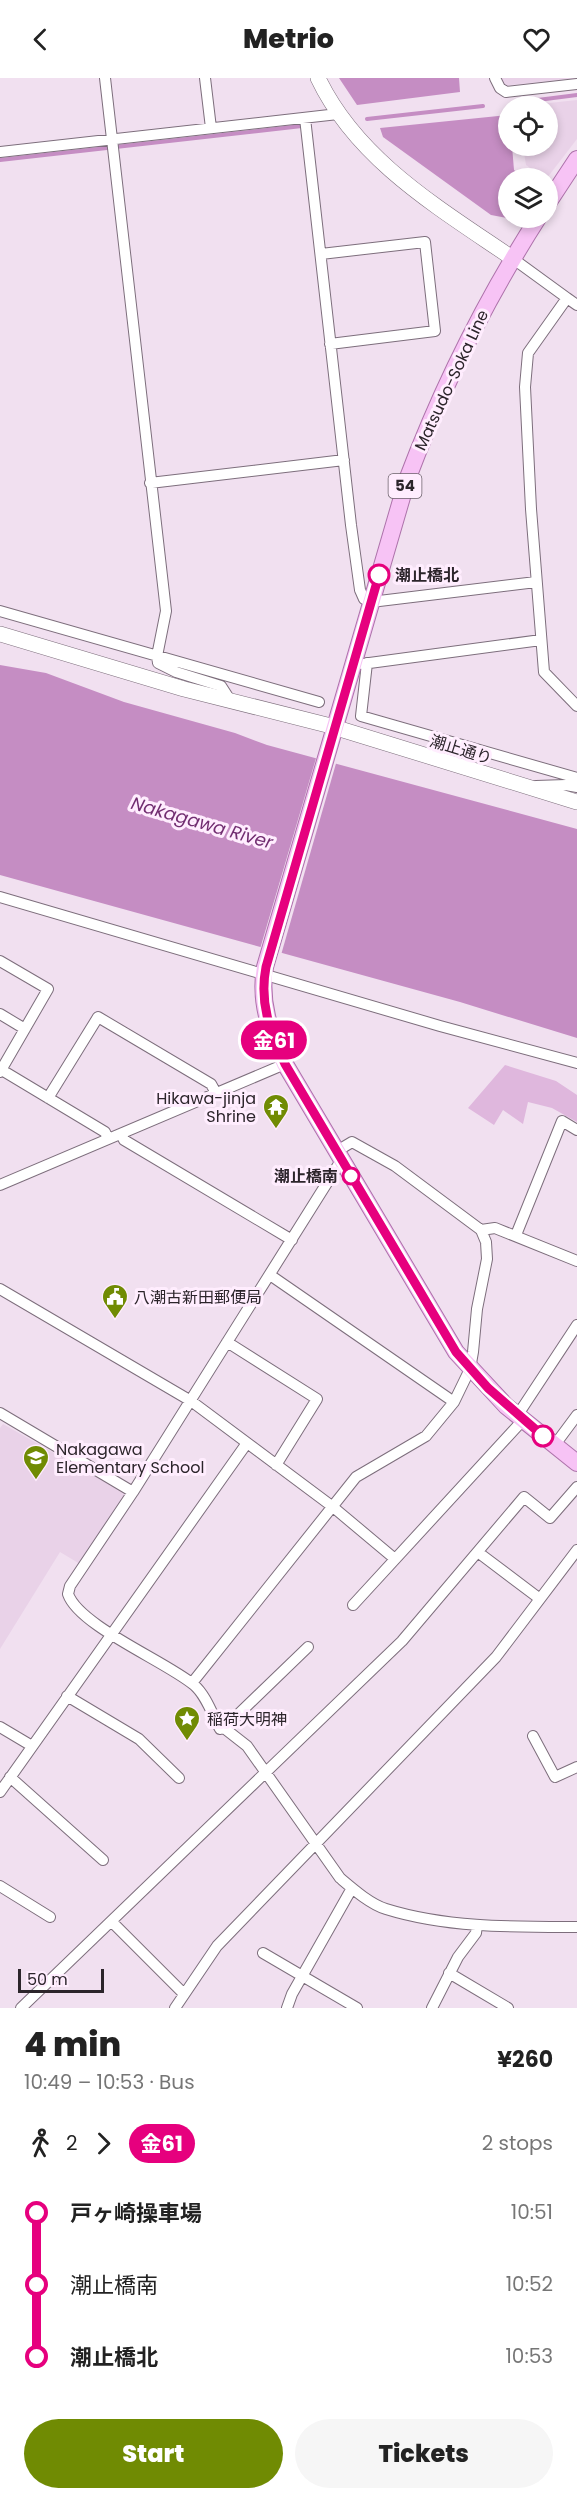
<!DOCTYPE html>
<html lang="en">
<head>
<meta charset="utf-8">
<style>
  :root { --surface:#fff; --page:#f6f6f6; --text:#222; --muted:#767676; --accent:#708b03 }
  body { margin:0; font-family:Poppins,"Noto Sans JP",sans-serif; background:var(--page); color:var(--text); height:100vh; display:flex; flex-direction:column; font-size:22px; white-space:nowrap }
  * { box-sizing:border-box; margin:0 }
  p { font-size:20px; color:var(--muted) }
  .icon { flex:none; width:33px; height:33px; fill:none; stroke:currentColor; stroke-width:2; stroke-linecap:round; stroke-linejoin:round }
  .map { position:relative; height:1930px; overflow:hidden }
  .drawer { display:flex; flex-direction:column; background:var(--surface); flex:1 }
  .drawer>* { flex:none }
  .badge { padding:0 12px; border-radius:20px; font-size:21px; line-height:39px }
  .buttons { position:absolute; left:498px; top:18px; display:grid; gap:12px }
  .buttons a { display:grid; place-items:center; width:60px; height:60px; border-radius:50%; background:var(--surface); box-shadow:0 3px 9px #0003; font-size:30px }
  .scale { position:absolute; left:18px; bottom:15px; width:86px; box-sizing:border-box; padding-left:6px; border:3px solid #2c252b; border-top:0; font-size:16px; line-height:21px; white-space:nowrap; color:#2c252b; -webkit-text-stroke:4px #ffedfe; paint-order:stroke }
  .map>.badge { position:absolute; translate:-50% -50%; box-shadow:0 0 0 3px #fff }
  .legs { display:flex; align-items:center; gap:9px; height:66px; padding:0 24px; font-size:20px }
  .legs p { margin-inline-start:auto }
  .overview { display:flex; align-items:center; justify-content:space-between; height:102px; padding:0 24px }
  h1 { font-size:33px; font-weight:800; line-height:45px }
  .primary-button { display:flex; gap:12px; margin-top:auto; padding:12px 24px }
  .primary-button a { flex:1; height:69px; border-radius:36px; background:var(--accent); color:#fff; font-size:24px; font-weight:800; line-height:69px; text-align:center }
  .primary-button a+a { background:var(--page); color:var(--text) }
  ul { padding:0 24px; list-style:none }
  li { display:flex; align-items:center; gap:21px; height:72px; font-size:22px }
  li i { display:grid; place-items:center; width:9px; height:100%; margin:0 8px; background:currentColor }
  li i::after { content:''; width:15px; height:15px; margin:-8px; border:4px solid; border-radius:50%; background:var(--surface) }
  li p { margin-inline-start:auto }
  li:first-child i { background:linear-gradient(#0000 50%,currentColor 0) }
  li:last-child i { background:linear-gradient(currentColor 50%,#0000 0) }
  header { display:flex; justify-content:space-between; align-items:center; height:78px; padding:0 24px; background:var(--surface); font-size:27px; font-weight:800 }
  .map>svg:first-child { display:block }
  .built { fill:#e9d2e8 }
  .green { fill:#dfb7dd }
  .water { fill:#c58dc3 }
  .pier { fill:#f1e0f0 }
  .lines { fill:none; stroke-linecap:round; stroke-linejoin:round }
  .stream { stroke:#c58dc3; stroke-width:4 }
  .street-casing { stroke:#7d6e7c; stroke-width:12 }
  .secondary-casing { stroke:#7d6e7c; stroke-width:16 }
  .primary-casing { stroke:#ad72aa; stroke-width:18 }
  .street { stroke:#fff; stroke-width:10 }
  .secondary { stroke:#fff; stroke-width:15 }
  .primary { stroke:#f7c3f5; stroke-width:16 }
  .line-1-casing { stroke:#fff; stroke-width:14 }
  .line-1 { stroke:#e6007e; stroke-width:9 }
  .stop-1-dot { fill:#fff; stroke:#e6007e; stroke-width:3 }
  .labels { text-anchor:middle; stroke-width:6; stroke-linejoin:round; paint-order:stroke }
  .shield { fill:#ffedfe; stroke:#6b616a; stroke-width:1.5 }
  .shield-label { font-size:15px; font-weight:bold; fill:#2c252b }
  .street-label { font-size:16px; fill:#2c252b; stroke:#ffedfe }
  .stop-label { font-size:16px; font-weight:bold; fill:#2c252b; stroke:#ffedfe; text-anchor:start }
  .poi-label { font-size:16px; fill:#2c252b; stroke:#ffedfe; text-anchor:start }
  .water-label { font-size:18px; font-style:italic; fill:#722e71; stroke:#ffedfe }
</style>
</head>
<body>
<header><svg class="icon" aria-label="back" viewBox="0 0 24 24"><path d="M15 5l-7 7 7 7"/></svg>Metrio<svg class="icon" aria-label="heart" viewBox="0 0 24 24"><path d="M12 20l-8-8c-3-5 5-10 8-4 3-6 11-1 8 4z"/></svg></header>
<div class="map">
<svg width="577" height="1930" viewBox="0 0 577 1930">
  <rect width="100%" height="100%" fill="#f1e0f0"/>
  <!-- built -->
  <path class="built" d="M501 0H577L502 8Z
    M577 22V61L547 100H544L526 87 523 68H548V28H522Z
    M3 1346 128 1417 80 1486 60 1474 0 1571V1350Z"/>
  <!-- green -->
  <path class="green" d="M505 987 556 1003 577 1017V1044L552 1030 528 1024 523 1046 503 1032 494 1047 468 1030Z"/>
  <!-- water -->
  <path class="water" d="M339 0H459L460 14 357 27Z
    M508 37V68H512L514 92 524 100H508L510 140H507L491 137 383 59 380 50Z
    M0 587 46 595 124 624 235 655 267 667 577 751V960L460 924 0 797Z"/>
  <!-- pier -->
  <path class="pier" d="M317 677 337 682 281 877 260 871Z"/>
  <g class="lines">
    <!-- stream -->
    <path class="stream" d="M522 24 577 17
      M367 41 483 28
      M0 82 302 48"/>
    <defs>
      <path id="street" d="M105 0 166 533 157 578 158 585 176 594 221 608 230 622
        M205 0 211 50
        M495 0 500 10 506 14 577 6
        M305 40 351 447 360 512 364 521 371 524 536 504
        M0 74 338 36
        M321 176 425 164 435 253 330 266
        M512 180 567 220 528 275 525 309 531 431 544 594 577 628
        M567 220 577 227
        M150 405 344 382
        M0 533 319 624
        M367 585 361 638 577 700
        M362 586 541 562
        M536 708 566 707 577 709
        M0 819 440 948 577 985
        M0 883 48 911 0 994
        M0 936 25 951
        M0 991 105 1054 108 1061
        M48 1020 98 939 211 1006 216 1015
        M121 1056 124 1062 292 1162
        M342 1081 133 1414 70 1508 68 1516C79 1548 167 1584 194 1607 206 1617 213 1638 220 1651L224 1650 247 1668 340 1800C353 1811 370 1826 386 1831 447 1850 514 1849 577 1849
        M0 1107 285 986
        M481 1152 495 1150 577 1183
        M516 1157 562 1043 577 1052
        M270 1197 454 1324
        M0 1211 191 1323 333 1429 395 1481
        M227 1264 317 1321 276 1387
        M0 1335 133 1414
        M517 1338 577 1247
        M554 1368 577 1337
        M479 1475 540 1521
        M353 1527 523 1342
        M192 1605 356 1399 426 1358 454 1324 470 1291 473 1274 477 1231 487 1181 486 1164 481 1152 395 1088 352 1064 337 1073
        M67 1618 139 1661 179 1700
        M0 1649 32 1668
        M224 1650 308 1569
        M533 1658 555 1699 577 1689
        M10 1699 103 1782
        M0 1714 247 1365
        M0 1808 50 1839
        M112 1844 184 1916
        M263 1875 357 1930
        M449 1895 508 1930
        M21 1930 402 1563 524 1419 550 1440 577 1409
        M175 1930 217 1868 496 1579 577 1472
        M287 1930 292 1916 352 1810
        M432 1930 458 1879 476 1855 477 1847"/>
      <path id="secondary" d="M318 0C357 82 439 130 512 180
        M0 556 184 611 327 647 577 724"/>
      <path id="primary" d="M548 125 577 81
        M538 140C485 223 442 309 407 402L265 889C259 925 270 953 285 986L456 1274 506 1328 577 1385"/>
    </defs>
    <!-- street casing -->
    <use href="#street" class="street-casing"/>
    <!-- secondary casing -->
    <use href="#secondary" class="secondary-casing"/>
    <!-- primary casing -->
    <use href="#primary" class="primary-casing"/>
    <!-- street -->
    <use href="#street" class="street"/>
    <!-- secondary -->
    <use href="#secondary" class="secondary"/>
    <!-- primary -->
    <use href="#primary" class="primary"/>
  </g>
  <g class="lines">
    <defs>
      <path id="line-1" d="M379 497 266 889C259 925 270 953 285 986L456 1274 488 1310 543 1358"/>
    </defs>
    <!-- line-1 casing -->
    <use href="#line-1" class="line-1-casing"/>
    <!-- line-1 -->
    <use href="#line-1" class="line-1"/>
  </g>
  <!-- icons -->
  <defs>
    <symbol id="temple-pin" viewBox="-11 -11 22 30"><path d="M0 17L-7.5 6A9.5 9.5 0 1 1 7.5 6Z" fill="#708b03" stroke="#ffedfe"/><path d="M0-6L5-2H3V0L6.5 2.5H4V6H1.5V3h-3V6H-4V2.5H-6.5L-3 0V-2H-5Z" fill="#fff"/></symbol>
    <symbol id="civic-pin" viewBox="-11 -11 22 30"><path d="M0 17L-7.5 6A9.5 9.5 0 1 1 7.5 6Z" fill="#708b03" stroke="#ffedfe"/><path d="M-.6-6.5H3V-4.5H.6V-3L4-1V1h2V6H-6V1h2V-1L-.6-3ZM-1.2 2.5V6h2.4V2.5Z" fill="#fff"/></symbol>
    <symbol id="school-pin" viewBox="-11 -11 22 30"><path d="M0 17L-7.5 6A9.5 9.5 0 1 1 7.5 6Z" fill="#708b03" stroke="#ffedfe"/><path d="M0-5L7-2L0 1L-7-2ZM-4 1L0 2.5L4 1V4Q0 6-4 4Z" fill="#fff"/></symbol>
    <symbol id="sight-pin" viewBox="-11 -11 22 30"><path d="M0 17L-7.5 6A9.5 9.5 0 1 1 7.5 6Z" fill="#708b03" stroke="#ffedfe"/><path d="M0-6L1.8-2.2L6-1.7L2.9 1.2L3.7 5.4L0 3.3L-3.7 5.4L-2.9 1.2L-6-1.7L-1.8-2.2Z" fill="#fff"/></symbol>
  </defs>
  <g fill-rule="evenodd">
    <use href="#temple-pin" x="261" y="1014" width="30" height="40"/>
    <use href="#civic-pin" x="100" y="1204" width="30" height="40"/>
    <use href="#school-pin" x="21" y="1365" width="30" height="40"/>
    <use href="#sight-pin" x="172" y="1626" width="30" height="40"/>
  </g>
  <!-- markers -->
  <g class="stop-1-dot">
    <circle cx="379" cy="497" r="10"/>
    <circle cx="351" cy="1098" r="8"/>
    <circle cx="543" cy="1358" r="10"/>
  </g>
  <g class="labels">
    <!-- shield labels -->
    <rect class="shield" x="388.5" y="396" width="33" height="24" rx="4.5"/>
    <g class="shield-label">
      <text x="405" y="413">54</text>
    </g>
    <!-- street labels -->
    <g class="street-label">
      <text transform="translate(451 302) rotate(-65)" y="6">Matsudo-Soka Line</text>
      <text transform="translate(461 671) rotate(17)" y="6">潮止通り</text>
    </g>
    <!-- stop labels -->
    <g class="stop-label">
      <text x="395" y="503">潮止橋北</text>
      <text x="338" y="1104" text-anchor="end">潮止橋南</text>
    </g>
    <!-- poi labels -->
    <g class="poi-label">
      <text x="256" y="1026" text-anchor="end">Hikawa-jinja<tspan x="256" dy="18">Shrine</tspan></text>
      <text x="134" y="1225">八潮古新田郵便局</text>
      <text x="56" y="1377">Nakagawa<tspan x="56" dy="18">Elementary School</tspan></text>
      <text x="207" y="1647">稲荷大明神</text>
    </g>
    <!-- water labels -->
    <g class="water-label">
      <text transform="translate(202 745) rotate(16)" y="6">Nakagawa River</text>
    </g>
  </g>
</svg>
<div class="buttons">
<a><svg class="icon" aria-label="locate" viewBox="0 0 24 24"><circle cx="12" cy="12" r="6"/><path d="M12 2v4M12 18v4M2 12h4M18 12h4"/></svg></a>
<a><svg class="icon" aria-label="layers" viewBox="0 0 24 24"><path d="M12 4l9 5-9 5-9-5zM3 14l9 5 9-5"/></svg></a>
</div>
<div class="scale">50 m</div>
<b class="badge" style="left:274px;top:962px;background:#e6007e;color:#fff">金61</b>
</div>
<section class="drawer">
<div class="overview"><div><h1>4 min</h1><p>10:49 – 10:53 · Bus</p></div><b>¥260</b></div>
<div class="legs"><svg class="icon" aria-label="walk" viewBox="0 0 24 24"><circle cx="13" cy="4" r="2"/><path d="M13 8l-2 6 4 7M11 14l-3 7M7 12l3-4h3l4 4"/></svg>2<svg class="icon" aria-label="forward" viewBox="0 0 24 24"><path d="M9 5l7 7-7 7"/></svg><b class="badge" style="background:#e6007e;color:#fff">金61</b><p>2 stops</p></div>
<ul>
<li><i style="color:#e6007e"></i><b>戸ヶ崎操車場</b><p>10:51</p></li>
<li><i style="color:#e6007e"></i><span>潮止橋南</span><p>10:52</p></li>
<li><i style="color:#e6007e"></i><b>潮止橋北</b><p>10:53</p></li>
</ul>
<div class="primary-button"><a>Start</a><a>Tickets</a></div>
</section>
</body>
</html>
